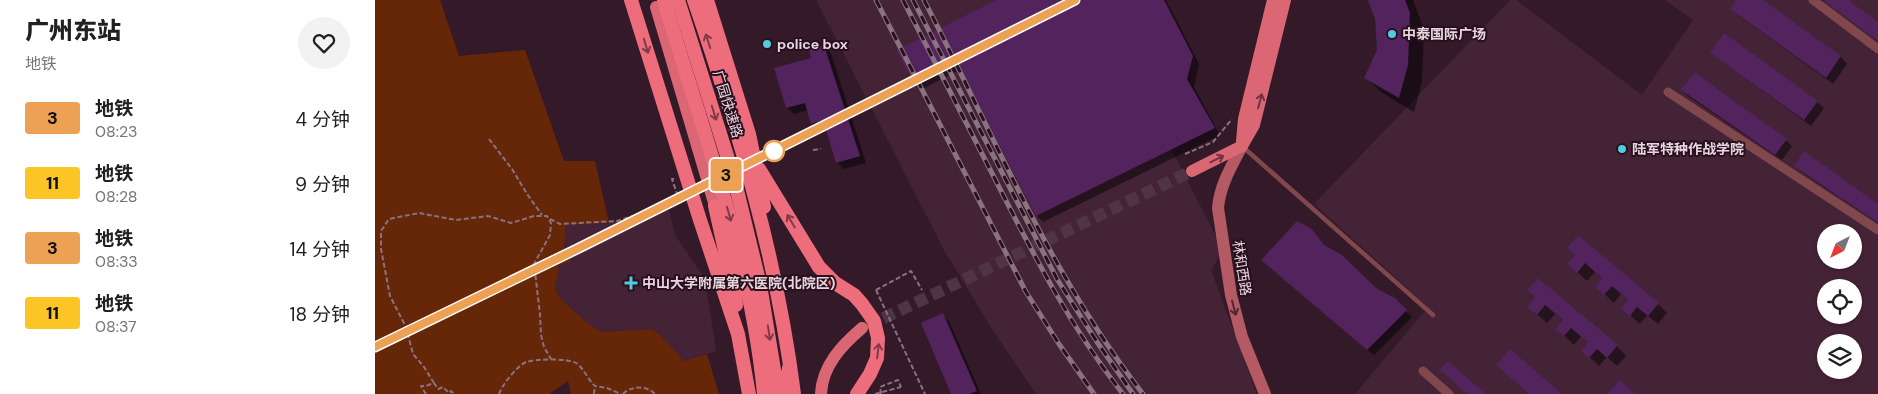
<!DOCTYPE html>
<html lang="zh">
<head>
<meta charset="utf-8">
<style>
  :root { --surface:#fff; --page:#f2f2f2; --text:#202124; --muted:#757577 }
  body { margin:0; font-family:"DM Sans","Noto Sans SC",sans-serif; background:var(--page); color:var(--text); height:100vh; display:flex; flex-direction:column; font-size:19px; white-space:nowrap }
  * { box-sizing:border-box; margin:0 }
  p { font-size:16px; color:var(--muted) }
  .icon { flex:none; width:28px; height:28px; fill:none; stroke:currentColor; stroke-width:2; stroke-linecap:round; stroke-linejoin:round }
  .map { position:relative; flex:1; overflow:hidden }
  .drawer { display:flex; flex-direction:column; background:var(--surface); width:375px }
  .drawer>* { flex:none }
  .badge { padding:0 10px; border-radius:4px; font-size:18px; line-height:32px }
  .needle { width:32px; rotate:222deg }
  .tools { position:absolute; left:1442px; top:224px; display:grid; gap:10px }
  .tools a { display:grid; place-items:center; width:45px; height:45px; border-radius:50%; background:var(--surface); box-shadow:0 1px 4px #0004; font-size:25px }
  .map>.badge { position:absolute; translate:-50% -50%; box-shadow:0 0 0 2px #fff }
  .round { display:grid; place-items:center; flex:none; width:52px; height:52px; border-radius:26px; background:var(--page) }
  .overview { display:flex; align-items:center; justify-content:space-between; height:85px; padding:0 25px }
  h1 { font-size:24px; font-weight:800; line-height:38px }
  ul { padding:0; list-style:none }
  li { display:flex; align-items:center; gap:15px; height:65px; padding:0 25px }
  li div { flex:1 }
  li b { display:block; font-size:19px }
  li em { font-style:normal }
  li .badge { min-width:55px; font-weight:700; text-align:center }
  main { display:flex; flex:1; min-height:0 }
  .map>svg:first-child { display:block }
  .built { fill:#442336; fill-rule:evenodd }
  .green { fill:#662608 }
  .shadow { fill:#0007 }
  .building { fill:#53235e }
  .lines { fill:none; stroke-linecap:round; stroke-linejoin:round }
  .primary-tunnel { stroke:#4f3543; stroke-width:12; stroke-dasharray:12 6; stroke-linecap:butt }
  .path { stroke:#89727e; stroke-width:2; stroke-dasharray:5 2.5; stroke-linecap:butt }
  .service { stroke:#80484d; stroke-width:4.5 }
  .minor { stroke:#80484d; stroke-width:9 }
  .secondary { stroke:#b35a64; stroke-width:12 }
  .primary { stroke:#db6775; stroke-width:12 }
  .trunk { stroke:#ed6d7d; stroke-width:14 }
  .rail-casing { stroke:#8a737f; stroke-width:5 }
  .rail { stroke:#29101e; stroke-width:3; stroke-dasharray:9; stroke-linecap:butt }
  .path-bridge { stroke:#89727e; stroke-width:2; stroke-dasharray:5 2.5; stroke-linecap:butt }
  .trunk-bridge { stroke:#ed6d7d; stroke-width:14 }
  .oneway { stroke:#813a49 }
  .oneway2 { stroke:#703341 }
  .oneway3 { stroke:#522633 }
  .line-casing { stroke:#fff; stroke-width:11 }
  .line { stroke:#eca154; stroke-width:8 }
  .poi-dot { fill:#54cadd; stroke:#29101e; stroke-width:2 }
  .stop-dot { fill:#fff; stroke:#eca154; stroke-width:2.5 }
  .labels { text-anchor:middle; stroke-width:4; stroke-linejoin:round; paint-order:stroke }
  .poi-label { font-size:14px; font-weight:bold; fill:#e8d5de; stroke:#29101e; text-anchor:start }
  .street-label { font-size:14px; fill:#e8d5de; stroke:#29101e }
</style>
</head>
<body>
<main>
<section class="drawer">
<div class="overview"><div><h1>广州东站</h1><p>地铁</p></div><a class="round"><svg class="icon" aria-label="heart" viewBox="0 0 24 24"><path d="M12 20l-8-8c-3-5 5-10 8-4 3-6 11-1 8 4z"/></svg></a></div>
<ul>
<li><span class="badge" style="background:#eca154;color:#111">3</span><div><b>地铁</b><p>08:23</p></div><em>4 分钟</em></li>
<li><span class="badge" style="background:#fac525;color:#111">11</span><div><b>地铁</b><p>08:28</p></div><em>9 分钟</em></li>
<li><span class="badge" style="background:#eca154;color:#111">3</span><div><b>地铁</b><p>08:33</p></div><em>14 分钟</em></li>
<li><span class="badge" style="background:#fac525;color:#111">11</span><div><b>地铁</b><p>08:37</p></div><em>18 分钟</em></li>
</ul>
</section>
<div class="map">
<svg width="1503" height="394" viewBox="0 0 1503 394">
  <rect width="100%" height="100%" fill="#341928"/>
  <!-- built -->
  <path class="built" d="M441 0H720L848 250 836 270 882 394H661L617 329 569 250Z
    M1135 0H1141L1267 95 1318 20 1290 0H1503V394H980L1053 307 939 204ZM1451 232H1479V260H1451ZM1451 288H1479V315H1451ZM1451 342H1479V370H1451Z
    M294 210 300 235 330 279 341 351 309 361 285 335 277 329 226 332 210 321 186 299 180 287 184 265 195 259 189 248 191 225 234 223Z"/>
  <!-- green -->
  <path class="green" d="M0 0H65L84 56 150 50 189 161H220L234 223 191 225 189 248 196 262 184 265 180 288 186 299 210 321 226 332 277 329 285 335 309 361 332 354 344 394H196L193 381 174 394H0Z"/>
  <!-- shadow -->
  <path class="shadow" d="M624 0H791L824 64 819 87 845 135 668 222 662 216 586 69 546 90 540 83Z
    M995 0H1038L1049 29 1047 81 1039 112 1006 92 991 77 1003 50 1002 19Z
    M1363 0H1386L1466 57 1472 64 1458 84 1363 15 1356 9Z
    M1444 0H1471L1503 24V41L1450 1Z
    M449 47 456 53 491 163 469 169 462 162 452 128 443 130 437 124 433 110 419 114 412 108 438 58Z
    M1344 59 1442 102 1449 108 1436 126Z
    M1307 90 1411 140 1417 146 1407 160 1314 97Z
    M1420 165 1503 205V223L1427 172Z
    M936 230 951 247 1000 289 1019 300 1037 317 999 355 894 267Z
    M1201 255 1283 304 1292 313 1283 324 1272 315 1265 324 1247 308 1254 301 1246 294 1239 303 1222 287 1228 279 1220 272 1212 281 1193 264Z
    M1161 297 1242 346 1251 356 1242 366 1232 357 1224 366 1208 351 1214 343 1206 336 1199 345 1182 329 1189 321 1180 314 1172 323 1154 307Z
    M567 315 574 321 606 394H577Z"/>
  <!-- building -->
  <path class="building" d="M621 0H789L818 56 812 79 840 128 661 216 581 62 539 84 522 50Z
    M993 0H1030L1035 13 1033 65 1024 98 989 78 1002 50 1000 19Z
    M1361 0H1388L1466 56 1451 78 1355 9Z
    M1448 0H1473L1491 13 1503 22V41Z
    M1349 33 1443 101 1429 120 1335 53Z
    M449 45 485 156 461 163 448 120 436 124 430 103 411 108 399 68 436 58 434 49Z
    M1319 72 1412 139 1400 155 1306 90Z
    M1429 151 1503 204V223L1419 166Z
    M922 221 937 229 949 245 967 255 1001 288 1020 298 1032 310 992 350 886 260Z
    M1203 235 1284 303 1273 316 1262 307 1255 316 1246 309 1253 300 1237 286 1229 295 1220 287 1227 278 1210 263 1202 273 1192 264 1200 255 1192 248Z
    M1163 278 1243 345 1232 358 1222 349 1214 358 1206 351 1213 342 1196 328 1189 336 1180 329 1188 320 1170 305 1162 315 1152 307 1160 297 1152 290Z
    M568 313 602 391 594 394H576L546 323Z
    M1135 349 1187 394H1154L1121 365Z
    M1073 361 1111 394H1092L1065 370Z
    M1245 380 1260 394H1232Z"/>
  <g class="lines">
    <!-- primary-tunnel -->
    <path class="primary-tunnel" d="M492 326 817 171"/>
    <!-- path -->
    <path class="path" d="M403 47 413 43
      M114 139 137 169 152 194 167 215
      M438 150 446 149
      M810 154 838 142 857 119
      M175 219 185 224 242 221 274 211 303 197 297 179H299
      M501 290 536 271 547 290
      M59 383 49 367 38 354 31 327 15 296 6 249V231L14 219 44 213 81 220 113 216 136 223 159 216H172L176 223 175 235 159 264 165 314 166 335 169 347 176 359
      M51 394 46 386H51L59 383 63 389 68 387 74 393 76 391 79 394
      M124 394C127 385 142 366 151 362 160 359 192 358 201 363 209 368 213 380 220 386L232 388 246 394
      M219 394 220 386
      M248 394C255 386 272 385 280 394
      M506 394 505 387 523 380 526 387"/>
    <!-- service -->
    <path class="service" d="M868 147 1058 315"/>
    <!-- minor -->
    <path class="minor" d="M1438 0 1503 49
      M1293 92 1503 230
      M1048 371 1074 394"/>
    <!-- secondary -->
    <path class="secondary" d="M867 146C856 167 845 185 843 208L856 295 867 337 890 394"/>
    <!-- primary -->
    <path class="primary" d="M281 7 340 206
      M867 141 869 119 898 0
      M867 146 879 125 910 0
      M817 171 867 146
      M446 394C447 366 467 345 487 328"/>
    <!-- trunk -->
    <path class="trunk" d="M256 0 325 220 363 334 374 394
      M289 0C327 130 376 258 389 394
      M332 0 374 134 389 207
      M384 169 444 267 460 283 479 295 487 304 499 321 503 338 502 358 495 374 482 394
      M340 206 357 282 361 305
      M385 285 403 394
      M411 394V385L414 368"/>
    <defs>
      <path id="rail" d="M501 0 651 292 684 344 719 394
        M528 0C559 60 589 119 620 179 658 254 696 328 748 394
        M538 0 682 279 722 342 758 394
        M549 0C618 133 675 275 768 394"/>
    </defs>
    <!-- rail casing -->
    <use href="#rail" class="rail-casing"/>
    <!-- rail -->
    <use href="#rail" class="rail"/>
    <!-- path-bridge -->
    <path class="path-bridge" d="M501 290 550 394
      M500 394 526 387"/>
    <!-- trunk-bridge -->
    <path class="trunk-bridge" d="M303 0 359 178 385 285
      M319 0C363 128 402 259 419 394"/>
  </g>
  <!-- one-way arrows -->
  <defs><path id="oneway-shaft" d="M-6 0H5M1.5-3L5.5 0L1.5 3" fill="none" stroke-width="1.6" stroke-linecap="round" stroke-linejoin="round" transform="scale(1.25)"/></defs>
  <g class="oneway">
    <use href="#oneway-shaft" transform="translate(333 41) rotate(-108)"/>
    <use href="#oneway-shaft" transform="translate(271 46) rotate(73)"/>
    <use href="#oneway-shaft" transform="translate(339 113) rotate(73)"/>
    <use href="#oneway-shaft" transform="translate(354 214) rotate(74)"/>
    <use href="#oneway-shaft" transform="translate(416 221) rotate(-121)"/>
    <use href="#oneway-shaft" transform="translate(394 333) rotate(81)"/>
    <use href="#oneway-shaft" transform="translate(503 351) rotate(-83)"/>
  </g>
  <g class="oneway2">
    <use href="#oneway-shaft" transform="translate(885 101) rotate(-75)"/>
    <use href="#oneway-shaft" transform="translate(842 159) rotate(-26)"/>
  </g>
  <use class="oneway3" href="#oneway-shaft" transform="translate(859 308) rotate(75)"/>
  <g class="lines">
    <defs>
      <path id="line" d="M0 347 202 249 700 0"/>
    </defs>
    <!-- line casing -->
    <use href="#line" class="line-casing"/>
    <!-- line -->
    <use href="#line" class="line"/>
  </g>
  <!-- markers -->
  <g class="poi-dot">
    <circle cx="1017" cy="34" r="5"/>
    <circle cx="392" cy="44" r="5"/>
    <circle cx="1247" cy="149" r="5"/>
    <path d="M253.5 275.5h5v5h5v5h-5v5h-5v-5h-5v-5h5z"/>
  </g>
  <circle class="stop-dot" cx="399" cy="151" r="10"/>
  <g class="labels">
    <!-- poi labels -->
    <g class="poi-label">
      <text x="1027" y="39">中泰国际广场</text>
      <text x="402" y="49">police box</text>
      <text x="1257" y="154">陆军特种作战学院</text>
      <text x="267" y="288">中山大学附属第六医院(北院区)</text>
    </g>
    <!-- street labels -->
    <g class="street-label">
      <text transform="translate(353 104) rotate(73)" y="5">广园快速路</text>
      <text transform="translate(867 268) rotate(81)" y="5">林和西路</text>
    </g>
  </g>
</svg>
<div class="tools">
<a><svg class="needle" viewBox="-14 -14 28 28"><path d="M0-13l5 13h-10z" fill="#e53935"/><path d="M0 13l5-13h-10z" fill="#757577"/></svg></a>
<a><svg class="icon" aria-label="locate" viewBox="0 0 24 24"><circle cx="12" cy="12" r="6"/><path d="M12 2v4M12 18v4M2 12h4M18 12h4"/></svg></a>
<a><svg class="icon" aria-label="layers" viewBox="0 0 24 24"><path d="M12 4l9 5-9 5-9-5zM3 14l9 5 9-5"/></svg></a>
</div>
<b class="badge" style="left:351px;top:175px;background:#eca154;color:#111">3</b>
</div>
</main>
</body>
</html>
